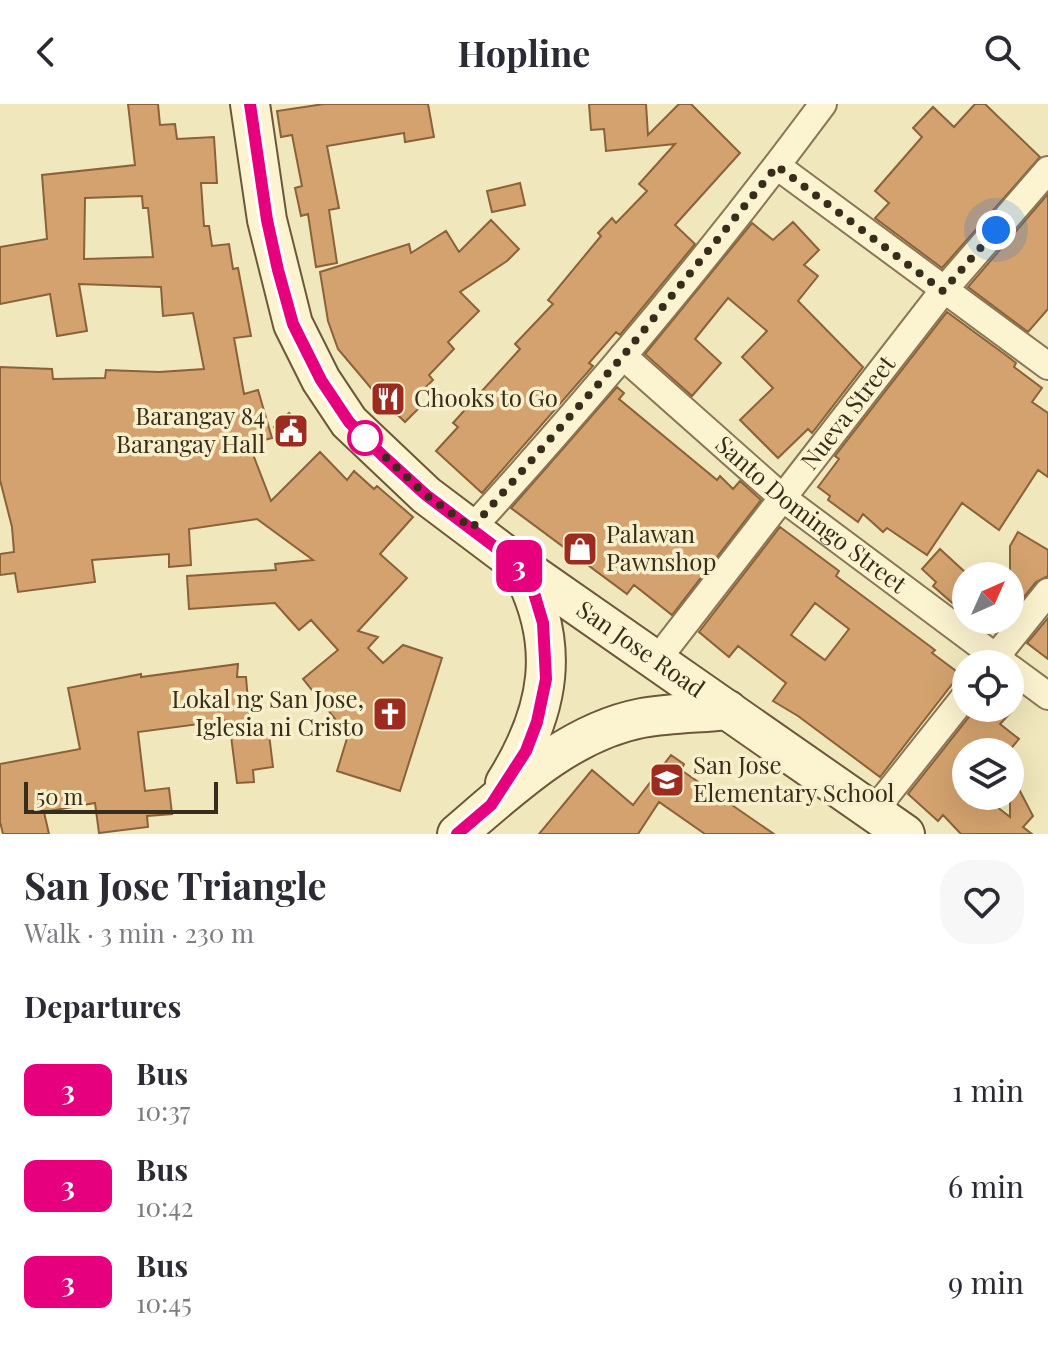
<!DOCTYPE html>
<html lang="en">
<head>
<meta charset="utf-8">
<style>
  :root { --surface:#fff; --page:#f7f7f7; --text:#2b2b33; --muted:#7c7c81 }
  body { margin:0; font-family:"Playfair Display",serif; background:var(--page); color:var(--text); height:100vh; display:flex; flex-direction:column; font-size:30px; white-space:nowrap }
  * { box-sizing:border-box; margin:0 }
  p { font-size:26px; color:var(--muted) }
  .icon { flex:none; width:44px; height:44px; fill:none; stroke:currentColor; stroke-width:2; stroke-linecap:round; stroke-linejoin:round }
  .map { position:relative; height:730px; overflow:hidden }
  .sheet { display:flex; flex-direction:column; background:var(--surface); flex:1 }
  .sheet>* { flex:none }
  .badge { padding:0 16px; border-radius:12px; font-size:28px; line-height:52px }
  .needle { width:52px; rotate:45deg }
  .fabs { position:absolute; left:952px; top:458px; display:grid; gap:16px }
  .fabs a { display:grid; place-items:center; width:72px; height:72px; border-radius:50%; background:var(--surface); box-shadow:0 8px 32px #0002; font-size:40px }
  .scale { position:absolute; left:24px; bottom:20px; width:194px; box-sizing:border-box; padding-left:8px; border:4px solid #382c1a; border-top:0; font-size:22px; line-height:28px; white-space:nowrap; color:#382c1a; -webkit-text-stroke:6px #f8f0cc; paint-order:stroke }
  .you { position:absolute; width:40px; height:40px; margin:-20px; border:6px solid #fff; border-radius:50%; background:#1a73e8; box-shadow:0 0 0 12px #1a73e833 }
  .map>.badge { position:absolute; translate:-50% -50%; box-shadow:0 0 0 4px #fff }
  h2 { padding:0 24px; font-size:30px; line-height:72px }
  .round { display:grid; place-items:center; flex:none; width:84px; height:84px; border-radius:32px; background:var(--page) }
  .head { display:flex; align-items:center; justify-content:space-between; height:136px; padding:0 24px }
  h1 { font-size:38px; font-weight:700; line-height:60px }
  ul { padding:0; list-style:none }
  li { display:flex; align-items:center; gap:24px; height:96px; padding:0 24px }
  li div { flex:1 }
  li b { display:block; font-size:30px }
  li em { font-style:normal }
  li .badge { min-width:88px; font-weight:700; text-align:center }
  header { display:flex; justify-content:space-between; align-items:center; height:104px; padding:0 24px; background:var(--surface); font-size:36px; font-weight:700 }
  .map>svg:first-child { display:block }
  .building { fill:#d3a26e; stroke:#8b6138; stroke-width:2; fill-rule:evenodd }
  .lines { fill:none; stroke-linecap:round; stroke-linejoin:round }
  .street-casing { stroke:#8a7654; stroke-width:30 }
  .secondary-casing { stroke:#6c5738; stroke-width:42 }
  .street { stroke:#fcf3d0; stroke-width:26 }
  .secondary { stroke:#fcf3d0; stroke-width:38 }
  .line-casing { stroke:#fff; stroke-width:18 }
  .line { stroke:#e6007e; stroke-width:12 }
  .walk { stroke:#382c1a; stroke-width:8; stroke-dasharray:0 14.4 }
  .stop-dot { fill:#fff; stroke:#e6007e; stroke-width:4 }
  .labels { text-anchor:middle; stroke-width:7; stroke-linejoin:round; paint-order:stroke }
  .poi-label { font-size:24px; fill:#382c1a; stroke:#f8f0cc; text-anchor:start }
  .street-label { font-size:24px; fill:#382c1a; stroke:#f8f0cc }
</style>
</head>
<body>
<header><svg class="icon" aria-label="back" viewBox="0 0 24 24"><path d="M15 5l-7 7 7 7"/></svg>Hopline<svg class="icon" aria-label="search" viewBox="0 0 24 24"><circle cx="10" cy="10" r="6"/><path d="M15 15l6 6"/></svg></header>
<div class="map">
<svg width="1048" height="730" viewBox="0 0 1048 730">
  <rect width="100%" height="100%" fill="#f1e7bc"/>
  <!-- building -->
  <path class="building" d="M128 0H158L160 21 175 20 177 35 214 33 217 79H201L204 122H209L212 142 229 140 233 165 238 164 251 232 234 234 244 290 258 286 272 334 249 340 271 397 320 348 347 376 354 367 374 385 377 382 413 413 380 450 407 474 358 527 378 533 368 544 383 559 403 541 442 554 400 687 337 667 348 631 303 575 338 546 311 516 299 526 275 499 189 505 187 472 276 466 275 460 313 456 257 415 189 425 191 461 169 463V450L92 456 95 478 18 488 15 469 0 471V450L14 448 12 423 0 376V263L52 265 53 275 105 274 106 266 159 268 204 265 193 209 163 212 161 183 79 180 87 227 57 232 50 190 0 200V143L47 135 42 71 135 61ZM142 92 143 104H148L153 153 84 155 85 94Z
    M324 0H428L434 33 405 38 404 29 327 42 339 104 329 106 337 159 316 163 308 110 301 112 295 84 302 82 292 31 281 33 277 7Z
    M589 0H646L648 31 679 0H691L740 49 675 121 695 140 620 231 616 228 589 259 593 262 482 389 436 347 458 323 453 319 520 245 515 240 553 200 548 196 601 132 598 129 612 114 616 119 647 87 639 80 675 40 606 47 604 25 591 26Z
    M975 0H985L1040 53 942 164 875 114 889 99 875 87 922 33 913 24 933 3 954 23Z
    M520 79 525 101 492 108 487 87Z
    M1048 90V205L1028 228 968 183Z
    M491 116 519 145 507 157 460 188 479 207 448 238 454 245 429 271 433 276 413 296 420 303 405 318 376 290 338 245 328 217 320 168 409 140 411 149 446 127 459 148Z
    M793 118 819 146 804 161 818 172 798 197 863 263 812 329 808 325 778 354 740 316 773 284 742 253 767 227 728 194 695 235 721 259 692 292 645 250 752 119 773 136Z
    M947 208 1007 252 1016 259 1014 263 1042 284 1032 298 1048 309V373L1038 366 999 426 962 399 927 451 887 424 883 428 863 410 858 418 828 396 830 392 818 383 839 355 835 352Z
    M617 283 624 289 619 295 717 376 720 372 733 385 740 377 761 396 672 511 634 481 627 490 511 404Z
    M289 309 307 330 293 343 274 323Z
    M780 423 839 467 836 472 935 546 932 549 960 570 880 673 798 612 773 597 786 579 738 542 729 553 699 528ZM815 499 849 525 825 556 791 531Z
    M1018 428 1048 446V472L1036 478 1010 510V442Z
    M940 445 966 469V511L933 482 936 478 922 465Z
    M1048 514V555L1027 539Z
    M238 560 237 573H246L251 633 269 630 273 663 253 666 254 678 237 679 229 616 138 628 145 687 169 684 172 710 147 712 148 723 99 729 95 699 44 708 49 730H3L0 718V660L80 645 68 584 141 570V573Z
    M976 604H1015L1000 620 1019 635 1008 648H966V692H983L1010 713V668L1033 712 1023 723 1032 730H961L943 711 938 717 908 690Z
    M671 651 684 660 681 666 774 730H705L659 698 638 730H539L592 666 633 701Z"/>
  <g class="lines">
    <defs>
      <g id="street">
        <path d="M777 62 1048 262"/>
        <path id="s1" d="M623 252 784 395 1005 560"/>
        <path d="M472 424C595 289 714 147 823 0"/>
        <path id="s2" d="M656 557 943 187 1048 66"/>
        <path d="M990 560 1048 488"/>
        <path d="M1010 564 1048 592"/>
        <path d="M873 708 966 591"/>
      </g>
      <g id="secondary">
        <path id="s3" d="M250 0 267 116 293 220 321 276 349 318 426 391 519 461 905 730"/>
        <path d="M505 679C550 607 562 540 520 463"/>
        <path d="M457 730C512 683 569 628 642 614 670 609 700 609 728 606"/>
      </g>
    </defs>
    <!-- street casing -->
    <use href="#street" class="street-casing"/>
    <!-- secondary casing -->
    <use href="#secondary" class="secondary-casing"/>
    <!-- street -->
    <use href="#street" class="street"/>
    <!-- secondary -->
    <use href="#secondary" class="secondary"/>
  </g>
  <g class="lines">
    <defs>
      <path id="line" d="M250 0 267 116 278 166 293 220 321 276 349 318 382 351 426 391 519 461 534 489 543 519 546 575 537 618 526 647 491 701 457 730"/>
    </defs>
    <!-- line casing -->
    <use href="#line" class="line-casing"/>
    <!-- line -->
    <use href="#line" class="line"/>
    <!-- walk -->
    <path class="walk" d="M365 334 426 391 472 424 623 252 777 62 943 187 996 126"/>
  </g>
  <!-- icons -->
  <defs>
    <symbol id="restaurant-square" viewBox="-11 -11 22 22"><rect x="-9" y="-9" width="18" height="18" rx="4" fill="#9e2b1f" stroke="#f8f0cc"/><path d="M-5-6h1v4h1v-4h1v4h1v-4h1v5L-1.5 .5V6h-2V.5L-5-1ZM5-6V6H3V1.5H1.5Q1.5-4 5-6Z" fill="#fff"/></symbol>
    <symbol id="civic-square" viewBox="-11 -11 22 22"><rect x="-9" y="-9" width="18" height="18" rx="4" fill="#9e2b1f" stroke="#f8f0cc"/><path d="M-.6-6.5H3V-4.5H.6V-3L4-1V1h2V6H-6V1h2V-1L-.6-3ZM-1.2 2.5V6h2.4V2.5Z" fill="#fff"/></symbol>
    <symbol id="shop-square" viewBox="-11 -11 22 22"><rect x="-9" y="-9" width="18" height="18" rx="4" fill="#9e2b1f" stroke="#f8f0cc"/><path d="M-5-2.5h2.3a2.7 3.5 0 0 1 5.4 0H5L5.5 6h-11ZM-1.5-2.5h3a1.5 2.3 0 0 0-3 0Z" fill="#fff"/></symbol>
    <symbol id="church-square" viewBox="-11 -11 22 22"><rect x="-9" y="-9" width="18" height="18" rx="4" fill="#9e2b1f" stroke="#f8f0cc"/><path d="M-1.2-6h2.4v3.5h3.3v2.4h-3.3V6h-2.4V-.1h-3.3v-2.4h3.3Z" fill="#fff"/></symbol>
    <symbol id="school-square" viewBox="-11 -11 22 22"><rect x="-9" y="-9" width="18" height="18" rx="4" fill="#9e2b1f" stroke="#f8f0cc"/><path d="M0-5L7-2L0 1L-7-2ZM-4 1L0 2.5L4 1V4Q0 6-4 4Z" fill="#fff"/></symbol>
  </defs>
  <g fill-rule="evenodd">
    <use href="#restaurant-square" x="368" y="275" width="40" height="40"/>
    <use href="#civic-square" x="271" y="307" width="40" height="40"/>
    <use href="#shop-square" x="560" y="425" width="40" height="40"/>
    <use href="#church-square" x="370" y="590" width="40" height="40"/>
    <use href="#school-square" x="647" y="656" width="40" height="40"/>
  </g>
  <!-- markers -->
  <circle class="stop-dot" cx="365" cy="334" r="16"/>
  <g class="labels">
    <!-- poi labels -->
    <g class="poi-label">
      <text x="414" y="303">Chooks to Go</text>
      <text x="265" y="321" text-anchor="end">Barangay 84<tspan x="265" dy="28">Barangay Hall</tspan></text>
      <text x="606" y="439">Palawan<tspan x="606" dy="28">Pawnshop</tspan></text>
      <text x="364" y="604" text-anchor="end">Lokal ng San Jose,<tspan x="364" dy="28">Iglesia ni Cristo</tspan></text>
      <text x="693" y="670">San Jose<tspan x="693" dy="28">Elementary School</tspan></text>
    </g>
    <!-- street labels -->
    <g class="street-label">
      <text dy="8" stroke="none"><textPath href="#s2" startOffset="314">Nueva Street</textPath></text>
      <text dy="8" stroke="none"><textPath href="#s1" startOffset="246">Santo Domingo Street</textPath></text>
      <text dy="8" stroke="none"><textPath href="#s3" startOffset="708">San Jose Road</textPath></text>
    </g>
  </g>
</svg>
<div class="fabs">
<a><svg class="needle" viewBox="-14 -14 28 28"><path d="M0-13l5 13h-10z" fill="#e53935"/><path d="M0 13l5-13h-10z" fill="#7c7c81"/></svg></a>
<a><svg class="icon" aria-label="locate" viewBox="0 0 24 24"><circle cx="12" cy="12" r="6"/><path d="M12 2v4M12 18v4M2 12h4M18 12h4"/></svg></a>
<a><svg class="icon" aria-label="layers" viewBox="0 0 24 24"><path d="M12 4l9 5-9 5-9-5zM3 14l9 5 9-5"/></svg></a>
</div>
<div class="scale">50 m</div>
<div class="you" style="left:996px;top:126px"></div>
<b class="badge" style="left:519px;top:462px;background:#e6007e;color:#fff">3</b>
</div>
<section class="sheet">
<div class="head"><div><h1>San Jose Triangle</h1><p>Walk · 3 min · 230 m</p></div><a class="round"><svg class="icon" aria-label="heart" viewBox="0 0 24 24"><path d="M12 20l-8-8c-3-5 5-10 8-4 3-6 11-1 8 4z"/></svg></a></div>
<h2>Departures</h2>
<ul>
<li><span class="badge" style="background:#e6007e;color:#fff">3</span><div><b>Bus</b><p>10:37</p></div><em>1 min</em></li>
<li><span class="badge" style="background:#e6007e;color:#fff">3</span><div><b>Bus</b><p>10:42</p></div><em>6 min</em></li>
<li><span class="badge" style="background:#e6007e;color:#fff">3</span><div><b>Bus</b><p>10:45</p></div><em>9 min</em></li>
</ul>
</section>
</body>
</html>
